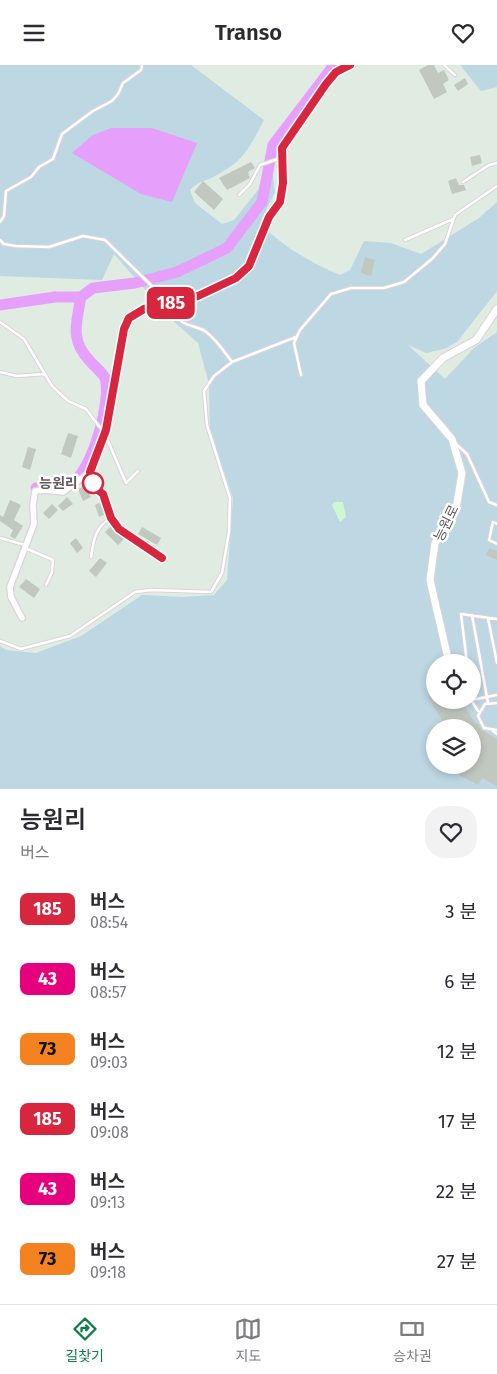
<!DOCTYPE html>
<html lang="ko">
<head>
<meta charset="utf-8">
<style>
  :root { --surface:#fff; --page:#f2f2f3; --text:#2b2b33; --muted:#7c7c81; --line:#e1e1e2; --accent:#0b8043 }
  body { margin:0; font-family:"Fira Sans","Noto Sans KR",sans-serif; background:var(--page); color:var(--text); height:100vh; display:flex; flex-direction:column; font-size:19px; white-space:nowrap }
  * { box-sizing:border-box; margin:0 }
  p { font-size:16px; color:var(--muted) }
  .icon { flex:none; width:28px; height:28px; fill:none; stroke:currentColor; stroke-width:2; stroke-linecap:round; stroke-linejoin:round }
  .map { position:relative; height:724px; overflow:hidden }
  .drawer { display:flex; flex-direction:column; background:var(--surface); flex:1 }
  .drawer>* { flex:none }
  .badge { padding:0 10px; border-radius:8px; font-size:18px; line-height:32px }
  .tools { position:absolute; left:426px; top:589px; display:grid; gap:10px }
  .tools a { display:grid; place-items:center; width:55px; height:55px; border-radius:50%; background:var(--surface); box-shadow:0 2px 8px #0003; font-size:25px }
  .map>.badge { position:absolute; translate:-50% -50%; box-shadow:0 0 0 2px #fff }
  .round { display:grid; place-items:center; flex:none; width:52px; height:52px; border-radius:20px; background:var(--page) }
  .overview { display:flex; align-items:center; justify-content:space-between; height:85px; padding:0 20px }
  h1 { font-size:24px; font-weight:600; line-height:38px }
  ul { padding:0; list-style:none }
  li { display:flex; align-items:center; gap:15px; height:70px; padding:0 20px }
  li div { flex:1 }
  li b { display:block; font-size:19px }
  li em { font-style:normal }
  li .badge { min-width:55px; font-weight:700; text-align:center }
  header { display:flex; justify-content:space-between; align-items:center; height:65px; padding:0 20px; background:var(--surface); font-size:22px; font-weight:600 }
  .dock { display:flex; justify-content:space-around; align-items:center; height:70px; border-top:1px solid var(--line); background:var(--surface); font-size:14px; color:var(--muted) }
  .dock a { display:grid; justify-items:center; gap:2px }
  .dock .on { color:var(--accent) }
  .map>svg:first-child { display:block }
  .green { fill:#bdd7e3; fill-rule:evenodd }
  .sand { fill:#cff8d2 }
  .water { fill:#e6a0fc }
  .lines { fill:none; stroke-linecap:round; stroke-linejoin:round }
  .river { stroke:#e6a0fc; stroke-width:11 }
  .building { fill:#c0c8c0 }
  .service-casing { stroke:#dad3da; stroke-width:4.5 }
  .minor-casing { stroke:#dad3da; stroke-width:8 }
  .tertiary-casing { stroke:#dad3da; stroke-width:9 }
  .service { stroke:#fff; stroke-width:2.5 }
  .minor { stroke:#fff; stroke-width:5.5 }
  .tertiary { stroke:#fff; stroke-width:7 }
  .service-bridge-casing { stroke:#dad3da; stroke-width:4.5; stroke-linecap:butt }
  .service-bridge { stroke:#fff; stroke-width:2.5 }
  .line-casing { stroke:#fff; stroke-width:11 }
  .line { stroke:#d7263d; stroke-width:8 }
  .stop-dot { fill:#fff; stroke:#d7263d; stroke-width:2.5 }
  .labels { text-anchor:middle; stroke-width:5; stroke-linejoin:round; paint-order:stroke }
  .stop-label { font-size:14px; font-weight:bold; fill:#605961; stroke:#fff; text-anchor:end }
  .street-label { font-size:14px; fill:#605961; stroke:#fff }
</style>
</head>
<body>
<header><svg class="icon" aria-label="menu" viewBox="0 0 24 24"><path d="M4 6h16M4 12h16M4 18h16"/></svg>Transo<svg class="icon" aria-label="heart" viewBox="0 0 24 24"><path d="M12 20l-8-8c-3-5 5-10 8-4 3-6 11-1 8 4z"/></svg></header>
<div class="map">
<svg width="497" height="724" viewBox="0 0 497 724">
  <rect width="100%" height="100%" fill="#e0ece1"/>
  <!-- green -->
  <path class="green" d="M0 0H191L264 55C249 83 245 95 217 110 205 117 200 115 190 125L195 138 222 159 234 155 258 125 264 109 273 110 275 127 260 158C283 182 310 197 340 210L350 205 364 176 391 178 421 189 479 153 497 137V226L457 277 444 284 426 288 408 280 445 314 474 283 497 267V724H0V581L6 585 36 588 81 571 142 530 183 532 214 530 227 515 233 433 210 366 209 319 198 278 171 254 114 189 102 215 0 211ZM435 598H472V635H435ZM435 662H472V700H435Z
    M460 0H497V22L481 26Z"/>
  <!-- sand -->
  <path class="sand" d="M334 437H343L346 452 340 457 332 440Z"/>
  <!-- water -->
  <path class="water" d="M111 63H152L197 78 172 137 141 129 72 88 93 70Z"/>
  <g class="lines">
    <!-- river -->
    <path class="river" d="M0 240 55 232H81L93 223 135 218 177 207 227 183 262 137 273 80 334 0
      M36 423C49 422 63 424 74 416 92 404 112 335 105 313 102 307 94 301 90 296 70 276 76 258 81 232"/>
  </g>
  <!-- building -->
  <path class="building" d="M428 0H434L438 8 444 5 449 15 443 19 447 27 434 34 419 5Z
    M465 13 468 19 458 26 454 20Z
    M480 90 482 98 472 101 470 92Z
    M251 97 255 103 248 107 250 113 227 125 219 113Z
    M456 113 459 120H464L466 125 452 129 448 116Z
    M203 116 223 134 214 145 194 127Z
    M365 192 375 195 371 211 361 208Z
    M68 368 78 371 71 393 61 389Z
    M28 382 36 384 30 405 22 402Z
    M85 421 91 432 83 436 78 424Z
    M67 432 73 439 63 446 58 441Z
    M10 435 21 440 14 455 23 461 15 474 10 471 13 465 0 456V450L3 452Z
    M102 437 106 449 99 452 95 440Z
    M52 439 58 445 49 454 43 448Z
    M112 460 125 473 118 480 105 467Z
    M142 462 161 473 157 480 138 469Z
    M76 473 83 483 77 488 70 478Z
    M489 483 497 486V495L486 490Z
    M100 493 107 498 96 512 89 506Z
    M26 514 40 524 34 533 19 522Z
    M435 629V635H460L476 659 478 658 482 665 497 674V721L482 713 478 720 459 710 464 700H472V662H446L428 632Z"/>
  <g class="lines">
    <defs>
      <path id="service" d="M444 0 455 10
        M463 117 489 100 497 98
        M239 130 250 119 260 100 281 93
        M0 157 4 151 6 126 31 112 39 102 53 94 62 69 93 46 112 36 118 29 123 18 141 5 142 0
        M0 175 4 179 16 181 49 182 83 171 105 175
        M405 175 453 154
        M0 257 24 274 52 321 68 336 86 344 105 369 126 418 138 406
        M182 257C189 261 198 262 205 266 216 274 224 286 232 297L296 272
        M0 307 17 311 44 309
        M301 310 294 278 300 265 331 229 351 223H384L404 217 432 194 445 179 455 150 497 121
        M456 379 467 389 489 437 497 440
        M90 409 93 421 103 429 111 453 119 464 162 493
        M497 459 493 457 489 475 497 479
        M0 473 25 480
        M25 483 53 495 52 507 46 520
        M91 492C94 474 95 462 111 453
        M472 550 488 638
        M488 553 497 598
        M0 576 21 584 70 571 135 527 151 525 211 527 222 508 229 467 230 433 207 360 204 326 214 311 232 297
        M467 598 461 549 497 554
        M471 635 497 630
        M471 635 478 646
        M497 638 485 639 478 651 484 663 497 665
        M493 666 497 669"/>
      <path id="minor" d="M22 553 11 532 10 522 34 459 33 440 35 426 45 425 63 427 89 408 106 365 118 293 124 264 129 253 144 245 198 231 237 213 249 201 269 152 280 137 283 118 282 83 288 71 326 19 336 7 350 0"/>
      <path id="tertiary" d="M449 598 430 515 435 478 456 444 462 408 452 374 423 340 421 316 443 293 476 275 497 244"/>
    </defs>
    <!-- service casing -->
    <use href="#service" class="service-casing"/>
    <!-- minor casing -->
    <use href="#minor" class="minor-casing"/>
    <!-- tertiary casing -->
    <use href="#tertiary" class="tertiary-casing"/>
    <!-- service -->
    <use href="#service" class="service"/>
    <!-- minor -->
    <use href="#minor" class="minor"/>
    <!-- tertiary -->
    <use href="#tertiary" class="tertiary"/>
    <defs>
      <path id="service-bridge" d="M105 175 162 231 182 257"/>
    </defs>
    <!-- service-bridge casing -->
    <use href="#service-bridge" class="service-bridge-casing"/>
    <!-- service-bridge -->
    <use href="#service-bridge" class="service-bridge"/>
  </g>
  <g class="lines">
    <defs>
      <path id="line" d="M162 493 119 464 111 453 103 429 93 421 90 407 106 365 124 264 129 253 144 244 198 231 236 213 249 201 269 152 280 137 283 118 282 83 326 19 336 7 350 0"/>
    </defs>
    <!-- line casing -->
    <use href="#line" class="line-casing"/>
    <!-- line -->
    <use href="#line" class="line"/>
  </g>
  <!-- markers -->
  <circle class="stop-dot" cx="93" cy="418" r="10"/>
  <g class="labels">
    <!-- stop labels -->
    <g class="stop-label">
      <text x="78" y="423">능원리</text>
    </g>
    <!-- street labels -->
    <g class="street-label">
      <text transform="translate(446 458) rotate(-64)" y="5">능원로</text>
    </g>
  </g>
</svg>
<div class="tools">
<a><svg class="icon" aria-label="locate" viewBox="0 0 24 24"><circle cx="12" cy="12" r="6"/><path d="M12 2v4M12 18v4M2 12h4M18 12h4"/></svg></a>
<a><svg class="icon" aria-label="layers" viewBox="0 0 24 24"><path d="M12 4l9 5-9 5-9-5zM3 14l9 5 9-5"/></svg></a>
</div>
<b class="badge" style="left:171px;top:238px;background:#d7263d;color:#fff">185</b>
</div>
<section class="drawer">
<div class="overview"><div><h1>능원리</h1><p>버스</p></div><a class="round"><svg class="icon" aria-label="heart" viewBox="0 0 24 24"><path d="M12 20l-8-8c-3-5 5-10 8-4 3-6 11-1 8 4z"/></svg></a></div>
<ul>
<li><span class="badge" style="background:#d7263d;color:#fff">185</span><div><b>버스</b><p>08:54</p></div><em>3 분</em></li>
<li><span class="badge" style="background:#e6007e;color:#fff">43</span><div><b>버스</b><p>08:57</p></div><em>6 분</em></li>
<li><span class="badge" style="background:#f58220;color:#111">73</span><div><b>버스</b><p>09:03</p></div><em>12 분</em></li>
<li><span class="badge" style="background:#d7263d;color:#fff">185</span><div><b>버스</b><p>09:08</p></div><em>17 분</em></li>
<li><span class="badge" style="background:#e6007e;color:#fff">43</span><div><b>버스</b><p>09:13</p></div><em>22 분</em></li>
<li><span class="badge" style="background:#f58220;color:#111">73</span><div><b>버스</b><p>09:18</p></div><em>27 분</em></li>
</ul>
</section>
<nav class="dock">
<a class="on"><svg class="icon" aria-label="directions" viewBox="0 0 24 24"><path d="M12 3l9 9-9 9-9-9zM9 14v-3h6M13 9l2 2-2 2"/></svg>길찾기</a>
<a><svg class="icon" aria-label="map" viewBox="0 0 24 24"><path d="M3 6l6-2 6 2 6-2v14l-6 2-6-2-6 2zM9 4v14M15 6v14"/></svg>지도</a>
<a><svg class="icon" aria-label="tickets" viewBox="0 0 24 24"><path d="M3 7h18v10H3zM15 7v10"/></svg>승차권</a>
</nav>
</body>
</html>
